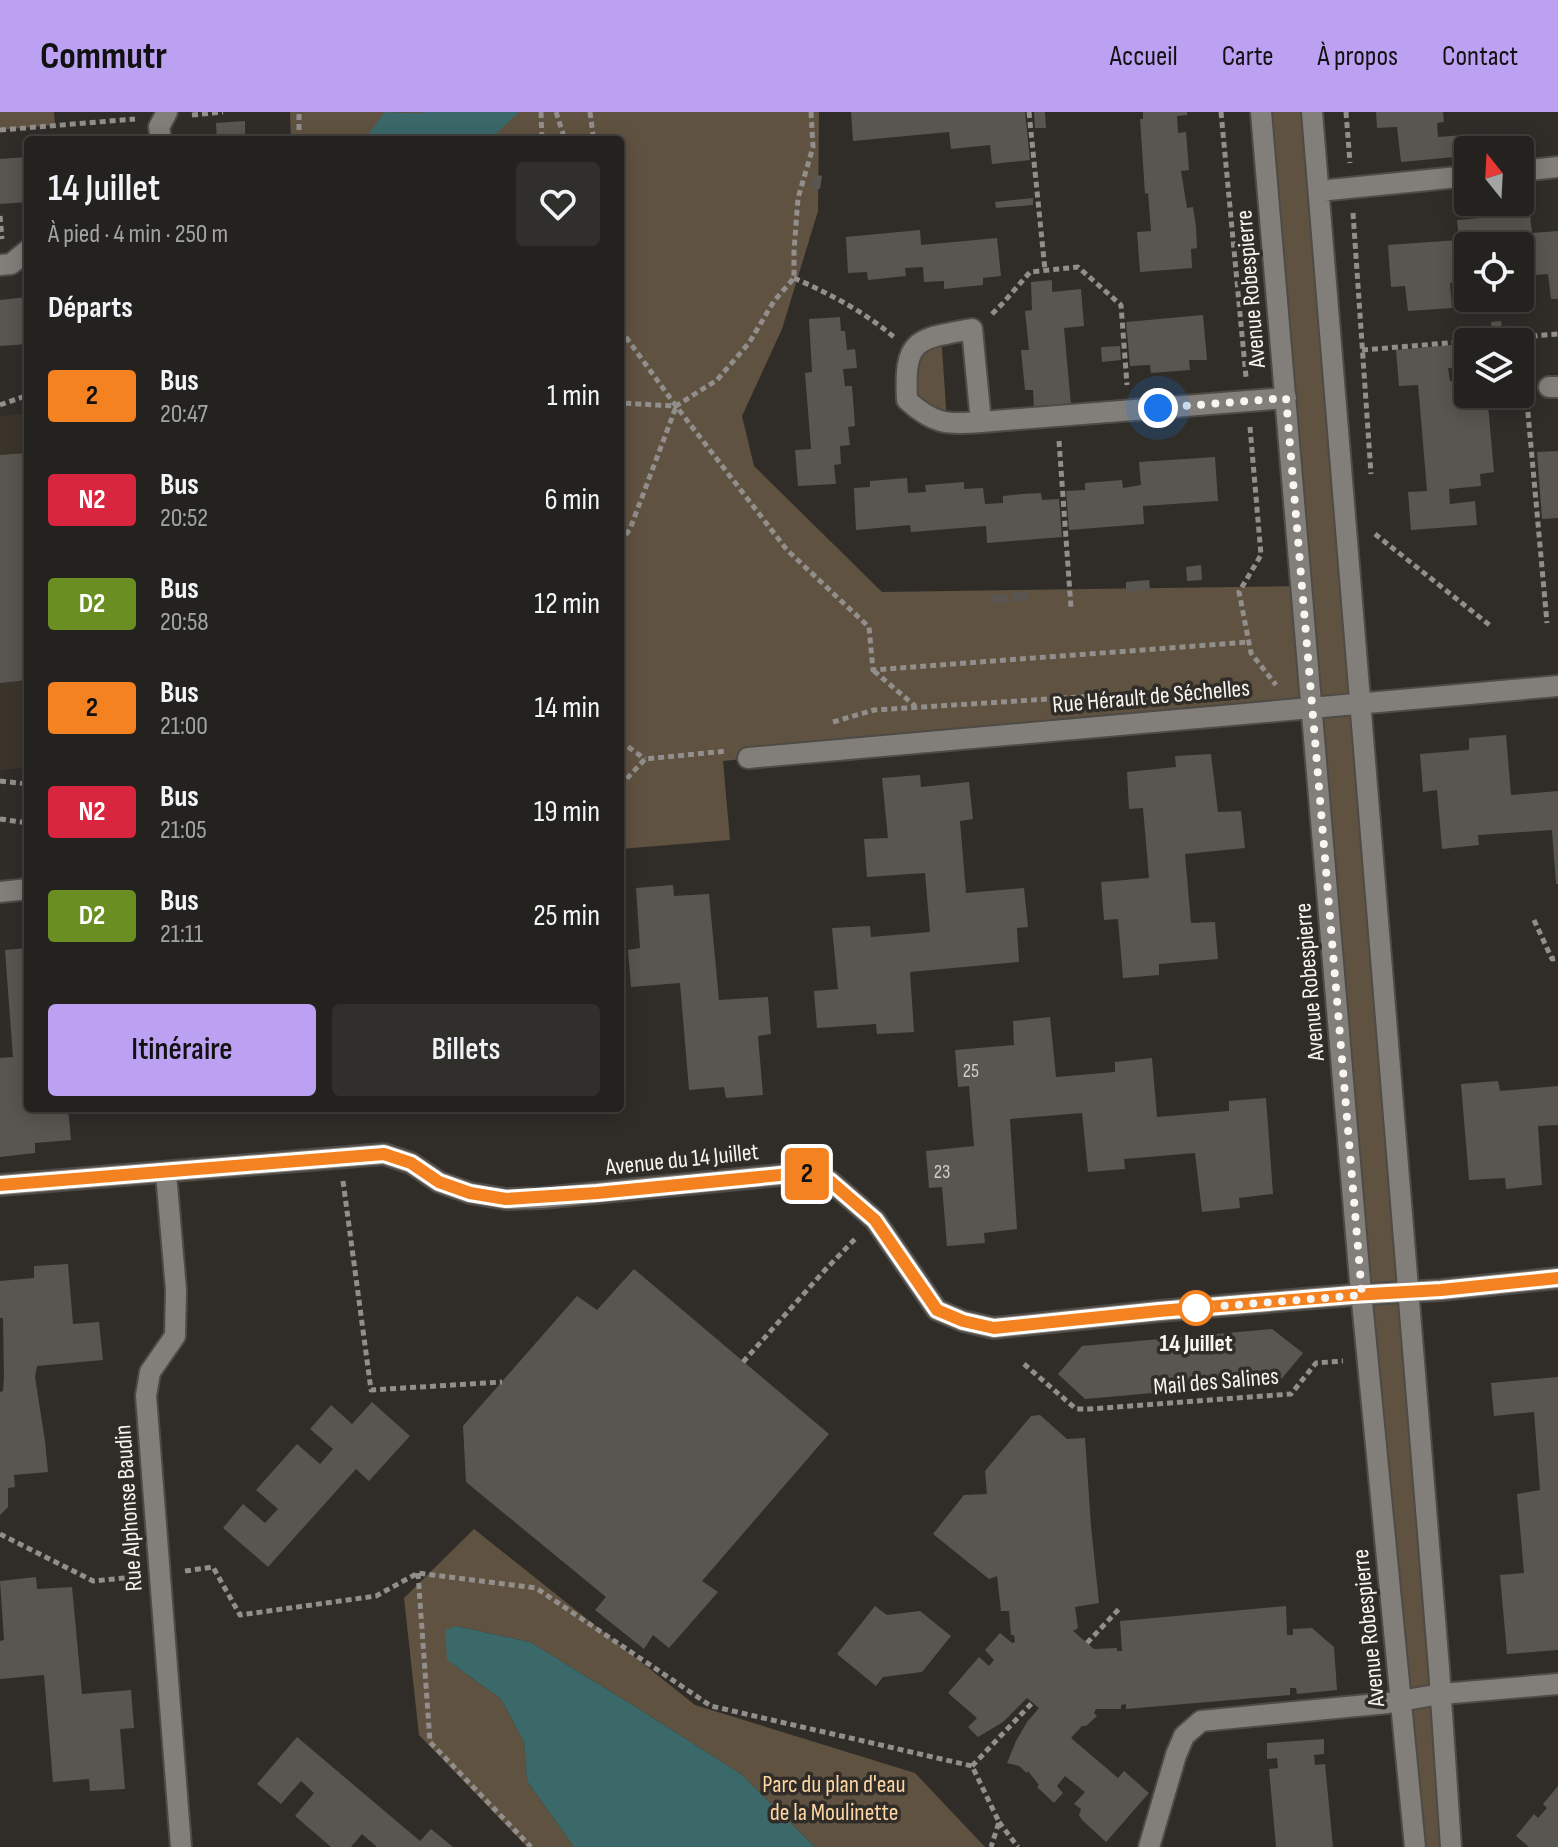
<!DOCTYPE html>
<html lang="fr">
<head>
<meta charset="utf-8">
<style>
  :root { --surface:#24221f; --page:#302f2c; --text:#f1f3f6; --muted:#a3a4a4; --line:#413f3d; --accent:#bca0f2 }
  body { margin:0; font-family:"Sofia Sans Condensed",sans-serif; background:var(--page); color:var(--text); height:100vh; display:flex; flex-direction:column; font-size:30px; white-space:nowrap }
  * { box-sizing:border-box; margin:0 }
  p { font-size:26px; color:var(--muted) }
  .icon { flex:none; width:44px; height:44px; fill:none; stroke:currentColor; stroke-width:2; stroke-linecap:round; stroke-linejoin:round }
  .map { position:relative; flex:1; overflow:hidden }
  .sheet { position:absolute; left:24px; top:24px; width:600px; height:976px; display:flex; flex-direction:column; background:var(--surface); border-radius:8px; box-shadow:0 4px 20px #0003,0 0 0 2px var(--line) }
  .sheet>* { flex:none }
  .badge { padding:0 16px; border-radius:6px; font-size:28px; line-height:52px }
  .needle { width:52px; rotate:342deg }
  .fabs { position:absolute; left:1454px; top:24px; display:grid; gap:16px }
  .fabs a { display:grid; place-items:center; width:80px; height:80px; border-radius:8px; background:var(--surface); box-shadow:0 4px 20px #0003,0 0 0 2px var(--line); font-size:40px }
  .you { position:absolute; width:40px; height:40px; margin:-20px; border:6px solid #fff; border-radius:50%; background:#1a73e8; box-shadow:0 0 0 12px #1a73e833 }
  .map>.badge { position:absolute; translate:-50% -50%; box-shadow:0 0 0 4px #fff }
  h2 { padding:0 24px; font-size:30px; line-height:72px }
  .round { display:grid; place-items:center; flex:none; width:84px; height:84px; border-radius:8px; background:var(--page) }
  .headline { display:flex; align-items:center; justify-content:space-between; height:136px; padding:0 24px }
  h1 { font-size:38px; font-weight:600; line-height:60px }
  .primary-button { display:flex; gap:16px; margin-top:auto; padding:16px 24px }
  .primary-button a { flex:1; height:92px; border-radius:8px; background:var(--accent); color:#111; font-size:32px; font-weight:600; line-height:92px; text-align:center }
  .primary-button a+a { background:var(--page); color:var(--text) }
  ul { padding:0; list-style:none }
  li { display:flex; align-items:center; gap:24px; height:104px; padding:0 24px }
  li div { flex:1 }
  li b { display:block; font-size:30px }
  li em { font-style:normal }
  li .badge { min-width:88px; font-weight:700; text-align:center }
  header { display:flex; align-items:center; gap:48px; box-sizing:border-box; height:112px; padding:0 40px; background:var(--accent); color:#111 }
  header strong { font-size:38px }
  nav { display:flex; gap:44px; margin-inline-start:auto; font-size:28px }
  .map>svg:first-child { display:block }
  .built { fill:#3b342a }
  .green { fill:#605240 }
  .water { fill:#3b6869 }
  .building { fill:#595651 }
  .lines { fill:none; stroke-linecap:round; stroke-linejoin:round }
  .minor-casing { stroke:#4e4b47; stroke-width:24 }
  .path { stroke:#918e8b; stroke-width:5; stroke-dasharray:6 4; stroke-linecap:butt }
  .minor { stroke:#827e79; stroke-width:20 }
  .line-casing { stroke:#fff; stroke-width:18 }
  .line { stroke:#f58220; stroke-width:12 }
  .walk { stroke:#f7f4f1; stroke-width:8; stroke-dasharray:0 14.4 }
  .stop-dot { fill:#fff; stroke:#f58220; stroke-width:4 }
  .labels { text-anchor:middle; stroke-width:7; stroke-linejoin:round; paint-order:stroke }
  .number-label { font-size:20px; fill:#d0ccc9 }
  .street-label { font-size:24px; fill:#f7f4f1; stroke:#302d29 }
  .stop-label { font-size:24px; font-weight:bold; fill:#f7f4f1; stroke:#302d29 }
  .park-label { font-size:24px; fill:#fed6a3; stroke:#302d29 }
</style>
</head>
<body>
<header>
<strong>Commutr</strong>
<nav><a>Accueil</a><a>Carte</a><a>À propos</a><a>Contact</a></nav>
</header>
<div class="map">
<svg width="1558" height="1735" viewBox="0 0 1558 1735">
  <rect width="100%" height="100%" fill="#302d29"/>
  <!-- built -->
  <path class="built" d="M28 301V656L0 658V304Z"/>
  <!-- green -->
  <path class="green" d="M0 0H54L55 13 0 18Z
    M290 0H819L818 99 782 217 742 304 754 354 882 480 1301 474 1261 0H1312L1451 1735H1415L1311 587 723 649 730 728 620 737V28H291Z
    M941 222 947 310 923 302 906 262 910 240Z
    M474 1417 695 1593 915 1661 985 1735H815L741 1662 631 1592 530 1530 456 1514 451 1551 501 1587 524 1630 527 1669 574 1735H527L419 1623 404 1486Z"/>
  <!-- water -->
  <path class="water" d="M385 0C398 0 413 3 425 0H519L497 21 494 28H364Z
    M456 1514 530 1530 631 1592 741 1662 815 1735H574L527 1669 524 1630 501 1587 451 1551 447 1547 445 1518Z"/>
  <!-- building -->
  <path class="building" d="M851 0H1025L1030 48 992 52 990 33 951 37 949 20 853 29Z
    M1034 0H1045L1046 16H1035Z
    M1143 0H1187V3L1177 4 1178 21 1186 20 1189 58 1181 59 1187 96 1193 95 1196 115 1197 136 1191 137 1192 156 1140 160 1137 120 1151 119 1148 81 1145 82 1140 7H1143Z
    M1376 0H1443L1444 10 1437 11 1438 25 1464 23 1466 44 1401 50 1397 15 1377 16Z
    M245 9V23H251V28H217L216 11Z
    M28 45V90L0 92V47Z
    M814 62 822 64 820 77 811 75Z
    M1033 86V93L996 96 995 90Z
    M1530 102 1532 121 1558 119V187H1551L1548 162 1535 163 1536 168 1520 169V134H1468V174L1464 175 1463 169 1450 171 1452 196 1408 199 1405 174 1391 175 1388 133 1459 128 1457 108Z
    M920 118 921 133 997 126 1001 164 983 166V173L944 177V169L924 170 923 155 905 156 906 164 868 168 867 160 848 161 846 125Z
    M1052 168V180L1081 177 1084 214 1064 216 1071 293 1034 296 1033 278H1025L1021 238H1029L1025 199 1032 198 1031 170Z
    M28 185V232L0 234V188Z
    M1203 203 1207 248H1189L1190 258 1151 261 1150 253 1130 254 1126 210Z
    M840 205 841 219H845L847 238 855 237 857 256 843 257 845 274H852L855 314 848 315 850 333 840 334 841 352 834 353 836 372 798 374 795 338 811 337 805 261 812 260 809 207Z
    M1501 209 1502 220H1492L1491 210Z
    M1463 232 1465 255 1448 256 1450 269 1468 268V282H1487L1494 360 1480 362 1481 374 1449 377 1450 392 1475 389 1477 413 1411 418 1408 380 1427 379 1421 307 1418 273 1399 274 1396 238Z
    M1120 234 1121 248 1102 250 1101 235Z
    M1558 339V406L1542 407 1537 340Z
    M28 341V568L0 571V343Z
    M1215 345 1218 389 1143 394 1144 412 1069 418 1066 379 1085 378V371L1122 368 1123 376 1141 373 1139 350Z
    M907 366 908 381 926 380 925 373 964 370V377L983 376 985 392 1003 391V384L1022 382 1041 381 1042 388 1059 387 1062 425 987 431 986 414 911 420 910 413 856 418 854 376 870 375V369Z
    M1201 453 1202 468 1187 469 1186 455Z
    M1149 468 1150 478 1126 480V470Z
    M1028 480 1029 488 1012 490 1011 481Z
    M1007 482V490L991 492V483Z
    M1506 623 1511 683 1558 679V772H1556L1552 718 1478 723 1479 733 1442 737 1437 678 1423 680 1420 642 1469 638V626Z
    M1211 642 1218 700 1241 699 1245 736 1185 742 1191 811 1215 810 1218 847 1159 852V863L1123 866 1118 807 1104 808 1101 770 1149 766 1143 696 1129 697 1127 660 1176 655 1175 644Z
    M920 663 921 675 969 670 973 707 960 709 966 781 1024 776 1028 815 1017 816 1019 850 910 860 914 920 877 922 876 912 817 916 814 879 838 877 832 816 870 814 871 825 930 820 925 761 867 765 864 727 888 726 882 666Z
    M673 773 674 784 709 782 719 888 768 885 771 922 758 924 763 983 726 986 724 975 689 978 680 871 631 875 628 838 640 836 636 776Z
    M28 836V996H68L71 1028 35 1031V1041L0 1045V946L13 945 5 838Z
    M1050 905 1056 965 1115 960V950L1152 946 1157 1005 1229 999V989L1266 986 1273 1082 1239 1086 1240 1096 1202 1100 1195 1041 1124 1047 1125 1057 1088 1060 1082 1001 1010 1007 1017 1117 984 1121 985 1131 947 1134 942 1075 929 1076 926 1039 974 1034 969 974 958 975 955 938 1014 933 1013 909Z
    M1498 969 1500 979 1558 974V1013L1538 1014 1542 1073 1506 1077 1505 1066 1469 1068 1461 972Z
    M68 1152 73 1212 99 1210 103 1248 37 1254 35 1265 45 1329 48 1360 14 1363 15 1375 8 1376V1395L0 1403V1280L3 1279 4 1265 3 1206H0V1169L34 1166V1154Z
    M634 1157 829 1322 702 1469 718 1480 669 1536 653 1523 644 1537 595 1498 606 1485 466 1370 463 1314 577 1184 597 1198Z
    M1272 1217 1303 1241 1279 1270 1085 1287 1058 1262 1082 1234Z
    M1558 1265V1538L1507 1542 1500 1463 1524 1461 1517 1382 1540 1378 1534 1300 1494 1304 1491 1271Z
    M372 1290 410 1324 369 1369 356 1357 268 1455 223 1416 243 1392 265 1411 278 1397 256 1378 297 1332 320 1352 333 1337 310 1317 331 1293 352 1312Z
    M1040 1303 1067 1327 1085 1326 1091 1414 1099 1491 1075 1495 1078 1516 1073 1519 1094 1537 1117 1536V1539H1122L1120 1509 1286 1494 1287 1523H1293V1517L1312 1516 1334 1535 1337 1578 1297 1582 1296 1576H1290V1583L1126 1597V1592L1121 1593V1597H1096L1094 1601 1097 1604 1086 1614H1082L1071 1626 1118 1666 1124 1659 1149 1681 1106 1730 1082 1708 1079 1703 1081 1697 1074 1692 1085 1680 1065 1664 1057 1674 1063 1681 1054 1691 1037 1675 1039 1673 1028 1659 1027 1661 1019 1654 1007 1651 1016 1629 1027 1610 1039 1596 1027 1586 1003 1610 978 1625 968 1615 977 1606 948 1581 979 1545 989 1554 994 1548 985 1538 1000 1521 1012 1531 1015 1530 1014 1523H1011L1009 1499H1001L997 1464 989 1467 933 1422 964 1383 987 1382 985 1359 1031 1304Z
    M36 1465 37 1477 72 1475 82 1582 131 1578 134 1616 120 1617 125 1677 90 1679 89 1667 53 1670 44 1563 0 1567V1529L4 1528 0 1469Z
    M875 1494 887 1503 920 1499 951 1524 922 1560 883 1565 876 1574 837 1542Z
    M297 1625 420 1729 431 1717 453 1735H377L362 1722 351 1735H331L295 1704 314 1681 301 1669 281 1692 257 1672Z
    M1324 1627V1642L1314 1643 1315 1653 1325 1652 1333 1735H1276L1269 1657 1278 1656 1277 1646 1267 1647V1631Z
    M1558 1674V1735H1529L1516 1724 1534 1702 1538 1706 1547 1696 1543 1692Z"/>
  <g class="lines">
    <defs>
      <path id="minor" d="M1261 0 1360 1169 1415 1735
        M1312 0 1439 1556 1451 1735
        M161 28 159 15 167 0
        M1520 59 1558 55
        M1319 79 1468 64
        M0 153 11 152 28 138
        M1549 275H1558
        M981 310C947 313 933 312 907 288 904 226 916 227 972 217L981 310 1286 286
        M748 646 1558 574
        M0 780 28 777
        M166 1061 176 1178 175 1224 150 1260 146 1284 181 1735
        M0 1073 384 1042 411 1051 439 1070 470 1081 506 1087 542 1086 801 1061 830 1069 875 1108 937 1198 963 1209 994 1216 1159 1199 1352 1183 1441 1178 1558 1166
        M1149 1735 1176 1643 1184 1624 1201 1609 1388 1591 1441 1582 1558 1572"/>
    </defs>
    <!-- minor casing -->
    <use href="#minor" class="minor-casing"/>
    <!-- path -->
    <path class="path" d="M541 0 542 28
      M556 0 565 28
      M590 0 593 23 592 28
      M811 0 813 35 798 86 794 139V166L774 189 749 231 717 268 676 294 787 438 869 515 873 558 1249 530
      M1029 0 1045 158
      M1221 0 1246 265
      M1346 0 1350 51
      M192 3 223 0
      M0 18 135 7
      M299 28V0
      M1353 101 1371 362
      M0 104 2 127
      M794 166C830 182 865 200 895 226
      M992 202 1003 191 1030 160 1078 155 1121 193 1127 273
      M620 217 676 294 620 291
      M1521 225 1525 264
      M1362 238 1558 222
      M1527 290 1547 511
      M0 293 28 283
      M1250 315 1261 443 1239 480 1251 541 1276 573
      M1059 329 1071 496
      M1375 422 1492 515
      M620 431 630 417 676 295
      M874 559 915 594
      M833 610 874 598 1176 579
      M620 629 645 647
      M0 669 28 672
      M620 674 645 647 727 639
      M0 707 28 711
      M1534 808 1552 847 1558 846
      M343 1069 371 1278 502 1270
      M743 1250 825 1158 857 1125
      M1024 1252 1076 1297H1090L1291 1282 1316 1251 1343 1249
      M0 1422 93 1469 135 1465
      M185 1459 213 1455 240 1503 376 1484 418 1461 536 1476 711 1594 972 1654 999 1710 991 1735
      M418 1461 430 1630 531 1735
      M1087 1531 1119 1497
      M972 1654 1032 1591
      M999 1710 1018 1735"/>
    <!-- minor -->
    <use href="#minor" class="minor"/>
  </g>
  <g class="lines">
    <defs>
      <path id="line" d="M0 1073 384 1042 411 1051 439 1070 470 1081 506 1087 597 1081 801 1061 830 1069 875 1108 937 1198 963 1209 994 1216 1159 1199 1352 1183 1441 1178 1558 1166"/>
    </defs>
    <!-- line casing -->
    <use href="#line" class="line-casing"/>
    <!-- line -->
    <use href="#line" class="line"/>
    <!-- walk -->
    <path class="walk" d="M1158 296 1286 286 1362 1183 1196 1196"/>
  </g>
  <!-- markers -->
  <circle class="stop-dot" cx="1196" cy="1196" r="16"/>
  <g class="labels">
    <!-- number labels -->
    <g class="number-label">
      <text x="971" y="965">25</text>
      <text x="942" y="1066">23</text>
    </g>
    <!-- street labels -->
    <g class="street-label">
      <text transform="translate(1250 177) rotate(-95)" y="8">Avenue Robespierre</text>
      <text transform="translate(1151 584) rotate(-5)" y="8">Rue Hérault de Séchelles</text>
      <text transform="translate(1309 870) rotate(-95)" y="8">Avenue Robespierre</text>
      <text transform="translate(682 1047) rotate(-6)" y="8">Avenue du 14 Juillet</text>
      <text transform="translate(1216 1269) rotate(-5)" y="8">Mail des Salines</text>
      <text transform="translate(128 1396) rotate(-94)" y="8">Rue Alphonse Baudin</text>
      <text transform="translate(1368 1516) rotate(-96)" y="8">Avenue Robespierre</text>
    </g>
    <!-- stop labels -->
    <g class="stop-label">
      <text x="1196" y="1239">14 Juillet</text>
    </g>
    <!-- park labels -->
    <g class="park-label">
      <text x="834" y="1680">Parc du plan d'eau<tspan x="834" dy="28">de la Moulinette</tspan></text>
    </g>
  </g>
</svg>
<div class="fabs">
<a><svg class="needle" viewBox="-14 -14 28 28"><path d="M0-13l5 13h-10z" fill="#e53935"/><path d="M0 13l5-13h-10z" fill="#a3a4a4"/></svg></a>
<a><svg class="icon" aria-label="locate" viewBox="0 0 24 24"><circle cx="12" cy="12" r="6"/><path d="M12 2v4M12 18v4M2 12h4M18 12h4"/></svg></a>
<a><svg class="icon" aria-label="layers" viewBox="0 0 24 24"><path d="M12 4l9 5-9 5-9-5zM3 14l9 5 9-5"/></svg></a>
</div>
<div class="you" style="left:1158px;top:296px"></div>
<b class="badge" style="left:807px;top:1062px;background:#f58220;color:#111">2</b>
<section class="sheet">
<div class="headline"><div><h1>14 Juillet</h1><p>À pied · 4 min · 250 m</p></div><a class="round"><svg class="icon" aria-label="heart" viewBox="0 0 24 24"><path d="M12 20l-8-8c-3-5 5-10 8-4 3-6 11-1 8 4z"/></svg></a></div>
<h2>Départs</h2>
<ul>
<li><span class="badge" style="background:#f58220;color:#111">2</span><div><b>Bus</b><p>20:47</p></div><em>1 min</em></li>
<li><span class="badge" style="background:#d7263d;color:#fff">N2</span><div><b>Bus</b><p>20:52</p></div><em>6 min</em></li>
<li><span class="badge" style="background:#6b8e23;color:#fff">D2</span><div><b>Bus</b><p>20:58</p></div><em>12 min</em></li>
<li><span class="badge" style="background:#f58220;color:#111">2</span><div><b>Bus</b><p>21:00</p></div><em>14 min</em></li>
<li><span class="badge" style="background:#d7263d;color:#fff">N2</span><div><b>Bus</b><p>21:05</p></div><em>19 min</em></li>
<li><span class="badge" style="background:#6b8e23;color:#fff">D2</span><div><b>Bus</b><p>21:11</p></div><em>25 min</em></li>
</ul>
<div class="primary-button"><a>Itinéraire</a><a>Billets</a></div>
</section>
</div>
</body>
</html>
